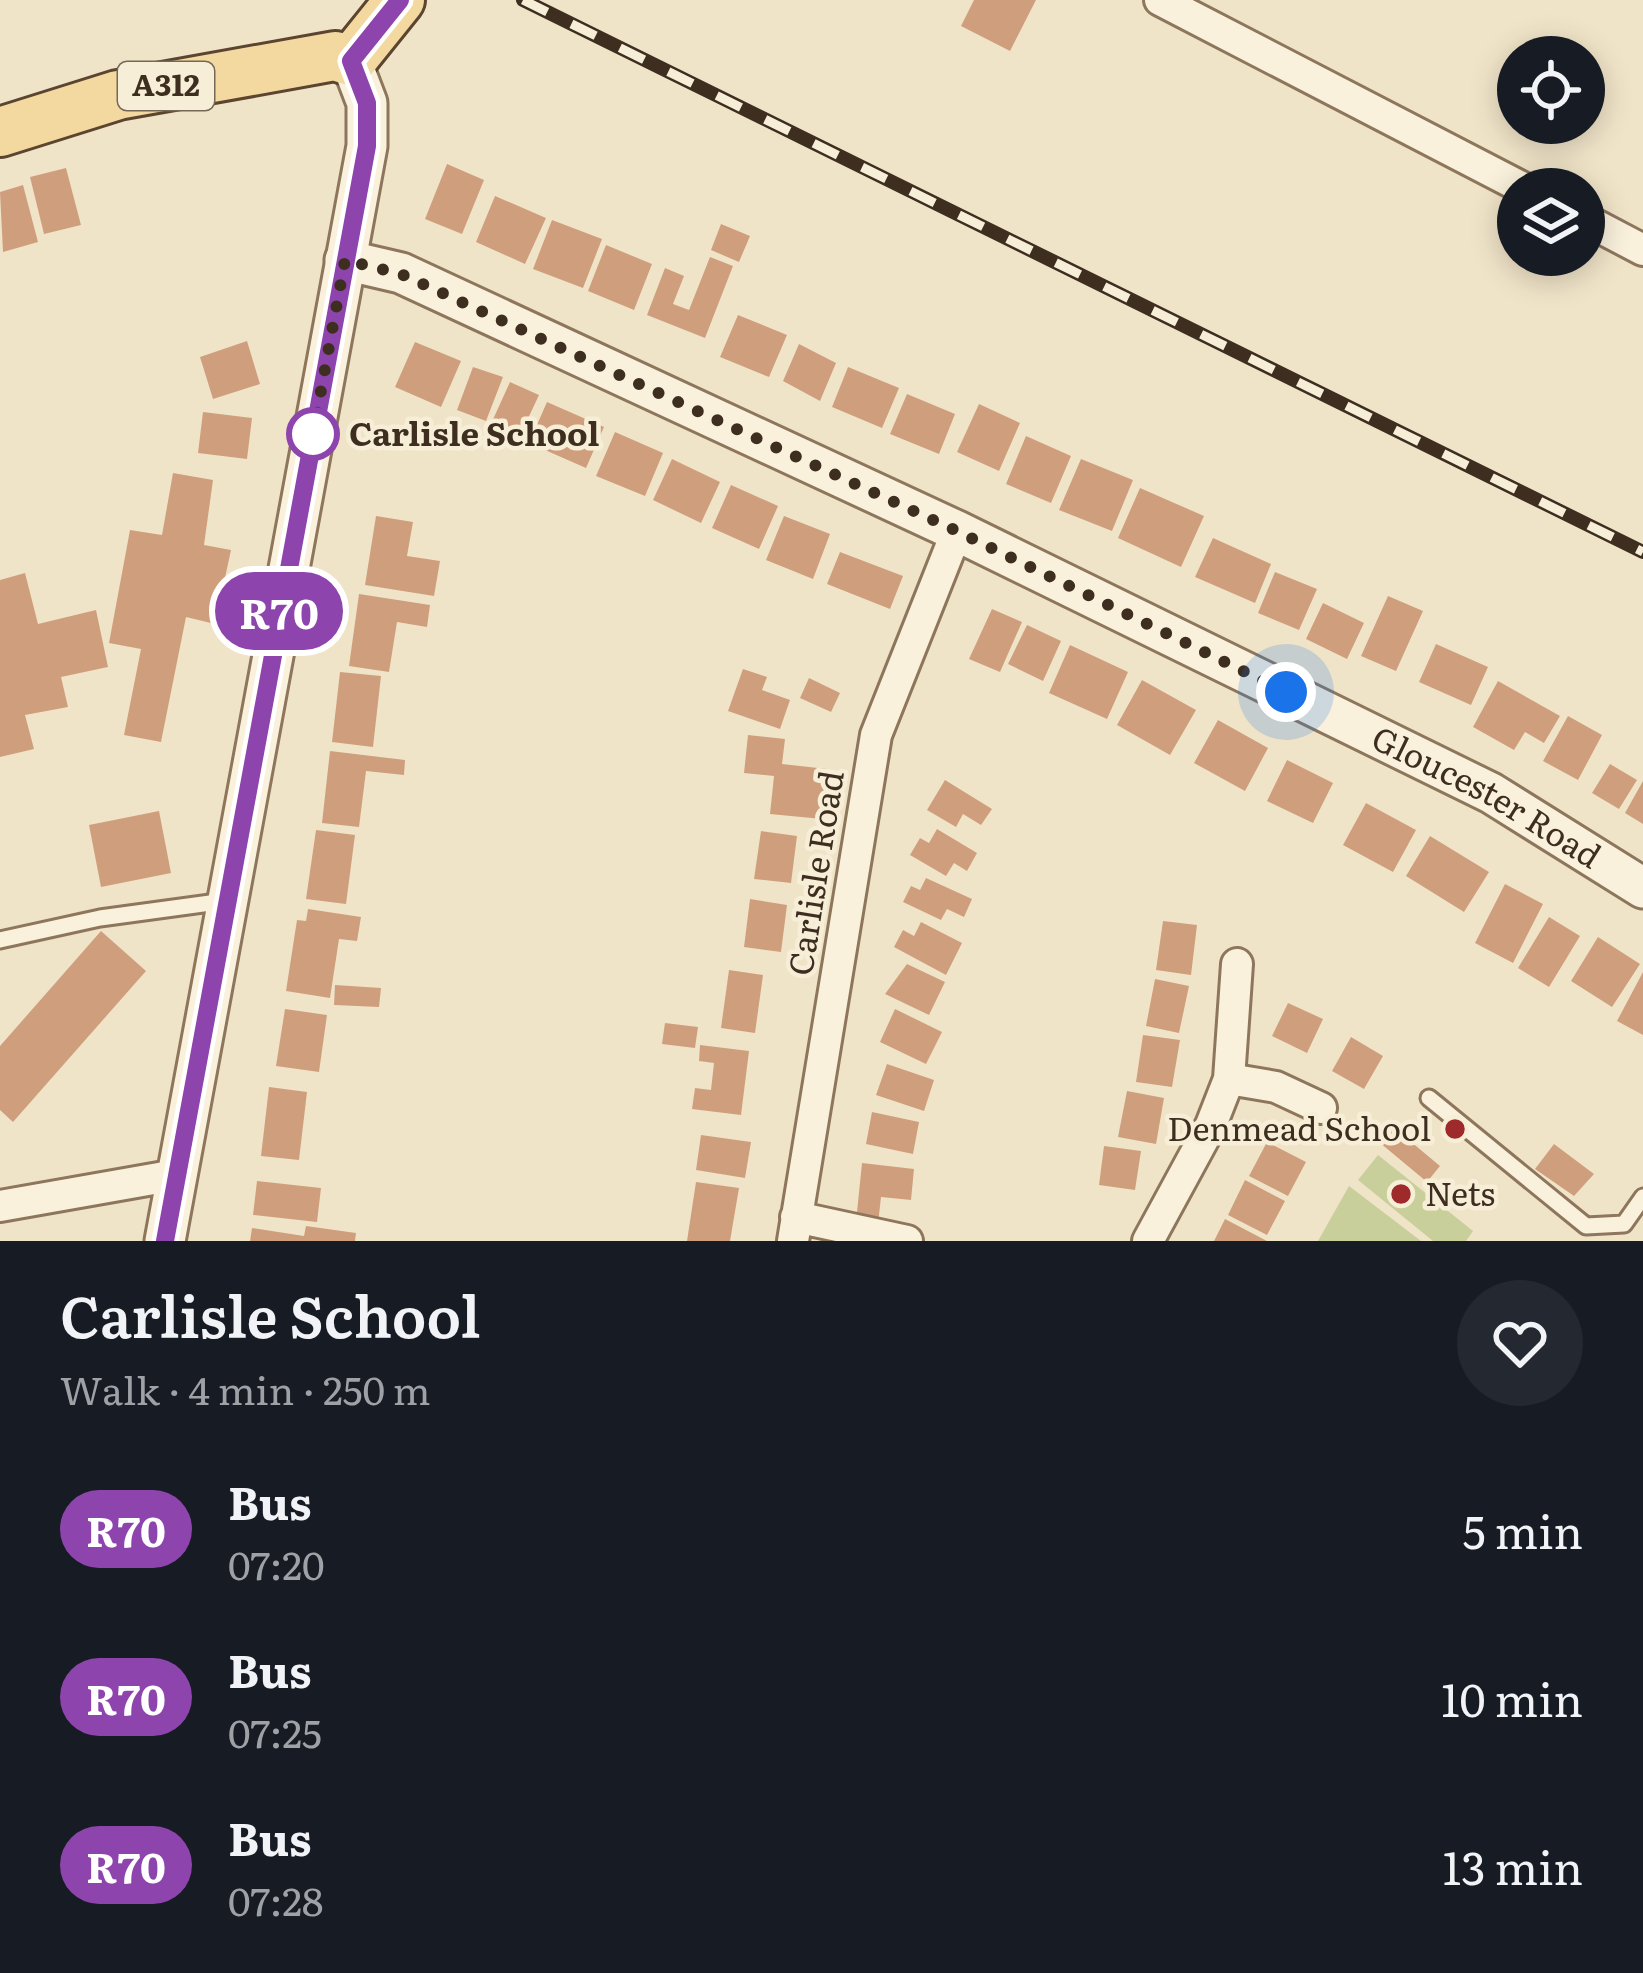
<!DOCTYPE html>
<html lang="en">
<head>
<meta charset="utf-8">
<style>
  :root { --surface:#171b24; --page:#242831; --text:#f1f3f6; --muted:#9ea1a6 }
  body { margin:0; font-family:Literata,serif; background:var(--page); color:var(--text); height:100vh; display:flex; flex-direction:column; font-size:45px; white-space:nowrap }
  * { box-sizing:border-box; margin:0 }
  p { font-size:39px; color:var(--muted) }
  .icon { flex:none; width:66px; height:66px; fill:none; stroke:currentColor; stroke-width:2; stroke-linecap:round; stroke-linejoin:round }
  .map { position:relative; height:1241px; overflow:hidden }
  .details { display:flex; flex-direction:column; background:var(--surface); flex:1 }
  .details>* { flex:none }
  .badge { padding:0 24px; border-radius:39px; font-size:42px; line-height:78px }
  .fabs { position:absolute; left:1497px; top:36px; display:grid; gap:24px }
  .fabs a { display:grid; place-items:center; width:108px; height:108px; border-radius:50%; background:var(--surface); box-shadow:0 6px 30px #0003; font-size:60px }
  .you { position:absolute; width:60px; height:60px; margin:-30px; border:9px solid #fff; border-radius:50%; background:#1a73e8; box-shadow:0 0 0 18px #1a73e833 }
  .map>.badge { position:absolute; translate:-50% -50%; box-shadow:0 0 0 6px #fff }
  .round { display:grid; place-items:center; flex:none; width:126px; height:126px; border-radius:63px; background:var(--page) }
  .headline { display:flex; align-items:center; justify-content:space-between; height:204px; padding:0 60px }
  h1 { font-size:57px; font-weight:600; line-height:90px }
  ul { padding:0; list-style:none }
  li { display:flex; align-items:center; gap:36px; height:168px; padding:0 60px }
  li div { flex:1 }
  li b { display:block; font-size:45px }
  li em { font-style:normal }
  li .badge { min-width:132px; font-weight:700; text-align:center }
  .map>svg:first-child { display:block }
  .green { fill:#c9cf9b }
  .building { fill:#cf9f7d }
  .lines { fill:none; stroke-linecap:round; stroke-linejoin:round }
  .service-casing { stroke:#8d765c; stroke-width:21 }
  .minor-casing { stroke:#8d765c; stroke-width:36 }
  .tertiary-casing { stroke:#8d765c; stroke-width:45 }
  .primary-casing { stroke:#5b4430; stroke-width:54 }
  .service { stroke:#faf1dc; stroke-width:15 }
  .minor { stroke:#faf1dc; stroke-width:30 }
  .tertiary { stroke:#faf1dc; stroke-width:39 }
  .primary { stroke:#f3d9a0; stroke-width:48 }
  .rail-casing { stroke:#3d2e20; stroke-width:14 }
  .rail { stroke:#f7eed8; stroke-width:9; stroke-dasharray:27; stroke-linecap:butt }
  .line-casing { stroke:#fff; stroke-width:27 }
  .line { stroke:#8e44ad; stroke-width:18 }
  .walk { stroke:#3d2e20; stroke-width:12; stroke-dasharray:0 21.6 }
  .stop-dot { fill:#fff; stroke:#8e44ad; stroke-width:6 }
  .poi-dot { fill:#9e2a2b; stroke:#f7eed8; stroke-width:4.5 }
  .labels { text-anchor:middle; stroke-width:9; stroke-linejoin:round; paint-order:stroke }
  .shield { fill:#f7eed8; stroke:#756857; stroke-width:3 }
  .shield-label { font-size:30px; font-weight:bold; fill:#3d2e20 }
  .stop-label { font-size:33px; font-weight:bold; fill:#3d2e20; stroke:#f7eed8; text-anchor:start }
  .street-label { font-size:33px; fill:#3d2e20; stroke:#f7eed8 }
  .poi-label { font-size:33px; fill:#3d2e20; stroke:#f7eed8; text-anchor:end }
</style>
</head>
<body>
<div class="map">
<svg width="1643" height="1241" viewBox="0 0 1643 1241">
  <rect width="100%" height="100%" fill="#f0e4c8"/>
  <!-- green -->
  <path class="green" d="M1378 1155 1473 1231 1466 1241H1433L1358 1180Z
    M1349 1186 1421 1241H1318Z"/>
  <!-- building -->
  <path class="building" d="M974 0H1036L1010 51 961 26Z
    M447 164 484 180 462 234 425 219Z
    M66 168 81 225 44 234 30 177Z
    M23 185 38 242 3 252 0 192Z
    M495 196 546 218 525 264 476 242Z
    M552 220 602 239 583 288 533 269Z
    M721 224 750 236 739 262 711 250Z
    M606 245 652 264 634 310 588 291Z
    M710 257 733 266 705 338 647 315 665 268 684 276 673 304 689 310Z
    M738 315 787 335 769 377 720 357Z
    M247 341 260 384 213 399 200 357Z
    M415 342 461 361 441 407 395 387Z
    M799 344 836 363 820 401 783 381Z
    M473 367 503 377 486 421 457 410Z
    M848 367 899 388 882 428 832 407Z
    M510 382 539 395 518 440 490 426Z
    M907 394 955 414 939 454 890 434Z
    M547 402 604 427 586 468 529 443Z
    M979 404 1020 423 999 471 957 452Z
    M203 412 252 418 247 459 198 453Z
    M615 432 663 453 645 496 596 476Z
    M1026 436 1071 456 1051 503 1006 484Z
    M672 459 720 482 701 523 653 500Z
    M1081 459 1133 480 1112 531 1059 510Z
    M173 473 213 480 204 545 231 550 215 624 186 617 161 742 124 735 141 649 109 643 130 530 162 535Z
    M731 485 778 506 759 549 712 528Z
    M1140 488 1204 516 1181 567 1118 538Z
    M376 516 413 522 407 556 440 561 434 596 365 585Z
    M784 516 830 534 813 579 766 560Z
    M1213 538 1271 564 1255 603 1195 577Z
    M840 552 903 576 890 609 827 584Z
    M1275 572 1317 589 1299 630 1258 613Z
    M25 573 38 624 96 610 108 667 61 677 68 707 25 715 34 749 0 757V580Z
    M359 594 430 605 427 627 397 622 389 672 349 666Z
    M1388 596 1423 611 1396 671 1361 656Z
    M1323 603 1364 623 1347 659 1306 639Z
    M992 609 1022 622 1000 672 969 659Z
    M1027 625 1061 641 1043 681 1008 664Z
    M1436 644 1488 667 1471 705 1419 682Z
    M1070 645 1128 672 1107 719 1049 693Z
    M743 669 767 677 762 690 790 700 780 729 728 711Z
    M340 672 381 676 373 747 332 742Z
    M809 678 840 693 831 712 800 698Z
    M1142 680 1196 710 1170 755 1117 725Z
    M1498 681 1560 716 1544 743 1525 732 1514 750 1473 727Z
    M1568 716 1602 735 1578 780 1543 761Z
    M1218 720 1268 748 1245 791 1194 763Z
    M748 735 785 739 782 764 827 769 822 819 770 814 774 776 744 773Z
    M330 751 405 760 404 775 366 771 359 827 322 823Z
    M1287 760 1333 783 1313 823 1267 801Z
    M1610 764 1637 780 1619 809 1592 793Z
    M945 780 992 809 981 825 963 814 956 827 927 810Z
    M1643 781V824L1625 813Z
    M1366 803 1416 830 1393 872 1343 845Z
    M159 811 171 873 101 887 89 825Z
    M937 829 977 853 967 871 954 863 946 876 910 855 920 838 929 843Z
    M316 830 355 835 346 904 306 899Z
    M761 831 797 836 791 883 754 879Z
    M1430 836 1489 872 1464 912 1406 876Z
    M926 878 972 899 964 917 947 909 941 920 903 902 911 886 920 890Z
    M1505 884 1543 904 1513 963 1475 943Z
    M750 899 787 905 781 952 744 947Z
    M308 909 361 917 357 941 339 939 330 998 286 991 297 920 306 921Z
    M1549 917 1580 936 1549 987 1518 968Z
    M1163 921 1197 925 1191 975 1156 970Z
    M921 922 962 943 946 975 894 947 903 930 914 936Z
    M101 931 146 971 13 1122 0 1110V1046Z
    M1598 937 1640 964 1612 1007 1571 981Z
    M907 964 945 982 929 1015 885 994Z
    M729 970 763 975 755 1033 721 1028Z
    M1643 972V1035L1617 1021Z
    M1155 979 1189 986 1179 1033 1146 1026Z
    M335 985 381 988 379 1007 334 1005Z
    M1288 1003 1323 1019 1307 1053 1272 1036Z
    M285 1009 327 1015 319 1072 276 1066Z
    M895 1009 942 1032 926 1064 880 1042Z
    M665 1023 698 1027 695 1048 662 1044Z
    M1143 1035 1180 1040 1172 1087 1136 1082Z
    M1351 1037 1383 1056 1364 1089 1332 1071Z
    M700 1045 749 1051 741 1115 692 1109 695 1088 711 1090 714 1063 699 1061Z
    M887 1064 934 1080 924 1111 876 1095Z
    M269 1087 307 1092 299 1160 261 1156Z
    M1127 1091 1164 1098 1156 1144 1118 1137Z
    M872 1112 919 1122 913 1154 866 1144Z
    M1386 1121 1440 1166 1427 1182 1373 1137Z
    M701 1135 751 1142 745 1178 696 1170Z
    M1267 1142 1306 1162 1288 1196 1249 1176Z
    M1554 1144 1594 1174 1574 1196 1535 1169Z
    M1104 1146 1141 1151 1135 1190 1099 1185Z
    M862 1163 914 1169 911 1200 881 1197 878 1224 856 1222Z
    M1245 1180 1285 1201 1267 1235 1228 1215Z
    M257 1181 321 1188 317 1222 253 1215Z
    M696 1182 739 1188 730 1241H687Z
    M1225 1219 1267 1241H1214Z
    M306 1226 356 1233 355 1241H250L252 1228 304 1236Z"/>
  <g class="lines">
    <defs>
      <path id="service" d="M0 940 100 918 225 901
        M1429 1098 1586 1226 1624 1224 1643 1197"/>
      <path id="minor" d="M1160 0 1525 189
        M1584 219 1643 250
        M1229 1079 1276 1087 1321 1108
        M0 1206 176 1175
        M796 1217 907 1241
        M793 1241 876 735 957 531
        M1148 1241 1211 1125 1229 1079 1237 964"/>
      <g id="tertiary">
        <path id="s1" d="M345 260 401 273 957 531 1491 793 1643 888"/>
        <path d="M165 1241 367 146V103L351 61"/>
      </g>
      <path id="primary" d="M0 132 118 95 335 56 351 61 400 0"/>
    </defs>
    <!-- service casing -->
    <use href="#service" class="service-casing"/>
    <!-- minor casing -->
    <use href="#minor" class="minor-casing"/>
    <!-- tertiary casing -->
    <use href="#tertiary" class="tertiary-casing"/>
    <!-- primary casing -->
    <use href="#primary" class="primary-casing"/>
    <!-- service -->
    <use href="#service" class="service"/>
    <!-- minor -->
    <use href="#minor" class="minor"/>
    <!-- tertiary -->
    <use href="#tertiary" class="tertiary"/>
    <!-- primary -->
    <use href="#primary" class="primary"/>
    <defs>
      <path id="rail" d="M523 0 1643 552"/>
    </defs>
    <!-- rail casing -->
    <use href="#rail" class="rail-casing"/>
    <!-- rail -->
    <use href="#rail" class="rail"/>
  </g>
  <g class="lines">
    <defs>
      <path id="line" d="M165 1241 367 146V103L351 61 400 0"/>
    </defs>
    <!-- line casing -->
    <use href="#line" class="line-casing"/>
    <!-- line -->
    <use href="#line" class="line"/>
    <!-- walk -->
    <path class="walk" d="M313 434 345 260 401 274 957 531 1286 692"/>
  </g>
  <!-- markers -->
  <circle class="stop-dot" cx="313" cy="434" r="24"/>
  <g class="poi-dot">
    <circle cx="1455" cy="1129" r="12"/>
    <circle cx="1401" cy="1194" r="12"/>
  </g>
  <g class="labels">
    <!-- shield labels -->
    <rect class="shield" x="118" y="62" width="96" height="48" rx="9"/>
    <g class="shield-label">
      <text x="166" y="96">A312</text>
    </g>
    <!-- stop labels -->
    <g class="stop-label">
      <text x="349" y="446">Carlisle School</text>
    </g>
    <!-- street labels -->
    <g class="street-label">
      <text dy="12" stroke="none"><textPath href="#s1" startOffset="1263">Gloucester Road</textPath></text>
      <text transform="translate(816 873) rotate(-81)" y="12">Carlisle Road</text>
    </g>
    <!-- poi labels -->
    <g class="poi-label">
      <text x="1431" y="1141">Denmead School</text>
      <text x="1425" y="1206" text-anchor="start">Nets</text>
    </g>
  </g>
</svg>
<div class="fabs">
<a><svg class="icon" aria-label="locate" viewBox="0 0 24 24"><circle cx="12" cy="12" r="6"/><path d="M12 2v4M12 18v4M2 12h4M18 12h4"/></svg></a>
<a><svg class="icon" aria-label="layers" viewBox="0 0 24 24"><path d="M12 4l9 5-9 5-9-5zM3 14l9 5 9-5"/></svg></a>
</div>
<div class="you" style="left:1286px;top:692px"></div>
<b class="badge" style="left:279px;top:611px;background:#8e44ad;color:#fff">R70</b>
</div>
<section class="details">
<div class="headline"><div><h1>Carlisle School</h1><p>Walk · 4 min · 250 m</p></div><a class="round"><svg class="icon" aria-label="heart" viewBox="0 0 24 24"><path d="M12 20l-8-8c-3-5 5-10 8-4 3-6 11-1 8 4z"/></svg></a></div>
<ul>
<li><span class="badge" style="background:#8e44ad;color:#fff">R70</span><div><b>Bus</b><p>07:20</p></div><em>5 min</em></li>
<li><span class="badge" style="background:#8e44ad;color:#fff">R70</span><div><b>Bus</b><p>07:25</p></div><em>10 min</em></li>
<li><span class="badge" style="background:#8e44ad;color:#fff">R70</span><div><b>Bus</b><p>07:28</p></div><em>13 min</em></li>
</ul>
</section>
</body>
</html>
